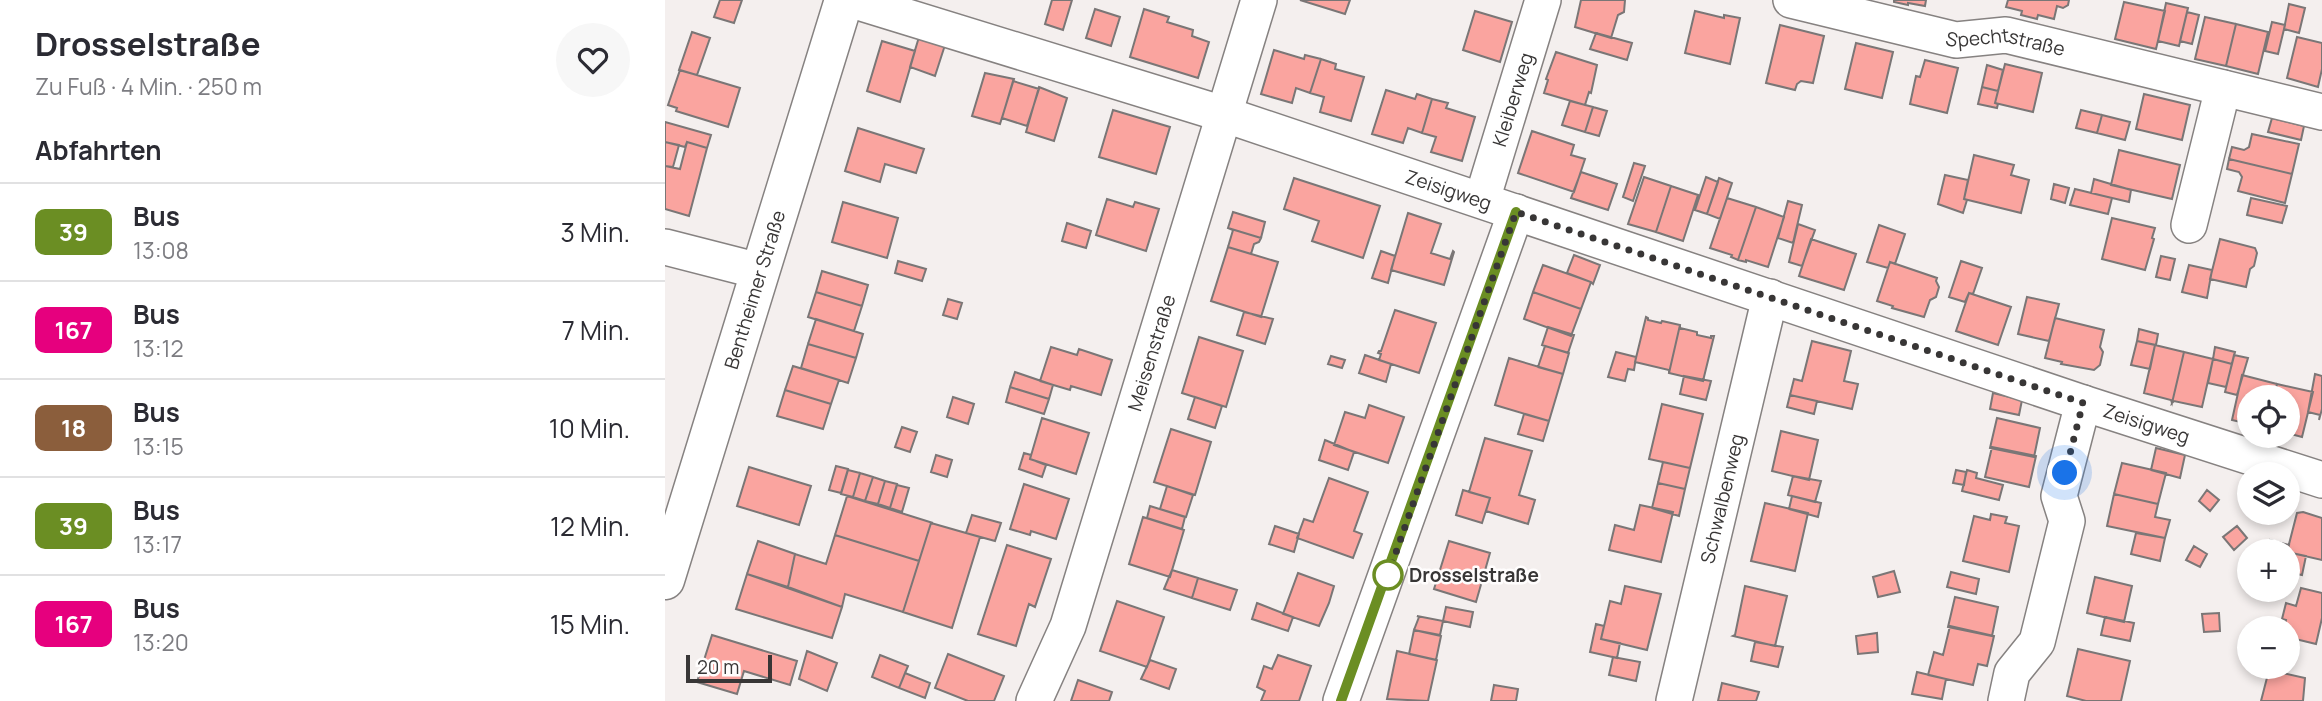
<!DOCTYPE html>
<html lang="de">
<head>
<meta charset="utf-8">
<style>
  :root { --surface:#fff; --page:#f7f7f7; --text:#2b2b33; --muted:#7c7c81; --line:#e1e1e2 }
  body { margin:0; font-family:Manrope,sans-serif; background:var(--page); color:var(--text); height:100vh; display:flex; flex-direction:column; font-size:26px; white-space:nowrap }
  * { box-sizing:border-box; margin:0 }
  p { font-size:23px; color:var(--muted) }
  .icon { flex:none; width:38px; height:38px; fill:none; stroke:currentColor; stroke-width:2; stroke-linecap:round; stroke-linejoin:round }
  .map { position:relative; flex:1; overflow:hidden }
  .side { display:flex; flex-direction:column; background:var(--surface); width:665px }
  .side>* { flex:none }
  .badge { padding:0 14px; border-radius:10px; font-size:24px; line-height:46px }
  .controls { position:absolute; left:1572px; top:385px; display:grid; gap:14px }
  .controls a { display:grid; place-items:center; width:63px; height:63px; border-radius:50%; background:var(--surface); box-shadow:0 4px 10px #0003; font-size:35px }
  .scale { position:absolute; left:21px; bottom:18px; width:86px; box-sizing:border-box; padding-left:7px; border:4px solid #383636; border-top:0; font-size:19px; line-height:24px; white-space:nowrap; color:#383636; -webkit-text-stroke:5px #fffdfd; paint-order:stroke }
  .you { position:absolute; width:35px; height:35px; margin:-18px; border:5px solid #fff; border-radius:50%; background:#1a73e8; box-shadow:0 0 0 10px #1a73e833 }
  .map>.badge { position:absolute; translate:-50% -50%; box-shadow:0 0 0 4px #fff }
  h2 { padding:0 35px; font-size:26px; line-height:63px }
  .round { display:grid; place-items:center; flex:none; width:74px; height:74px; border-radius:37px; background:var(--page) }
  .headline { display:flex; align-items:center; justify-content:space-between; height:119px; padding:0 35px }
  h1 { font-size:33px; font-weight:700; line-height:52px }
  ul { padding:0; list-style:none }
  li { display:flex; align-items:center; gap:21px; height:98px; padding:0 35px; border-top:2px solid var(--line) }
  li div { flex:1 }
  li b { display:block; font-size:26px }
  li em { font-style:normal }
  li .badge { min-width:77px; font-weight:700; text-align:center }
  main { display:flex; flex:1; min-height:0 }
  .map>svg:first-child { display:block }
  .building { fill:#faa49f; stroke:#7a7676; stroke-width:2 }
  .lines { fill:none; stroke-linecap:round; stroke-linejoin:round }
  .minor-casing { stroke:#868281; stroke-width:38 }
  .major-casing { stroke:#868281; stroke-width:41 }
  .minor { stroke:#fff; stroke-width:35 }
  .major { stroke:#fff; stroke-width:38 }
  .line-casing { stroke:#fff; stroke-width:16 }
  .line { stroke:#6b8e23; stroke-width:10 }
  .walk { stroke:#383636; stroke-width:7; stroke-dasharray:0 12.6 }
  .stop-dot { fill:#fff; stroke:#6b8e23; stroke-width:3.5 }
  .labels { text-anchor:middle; stroke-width:5; stroke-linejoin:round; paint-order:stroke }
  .street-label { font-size:19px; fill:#383636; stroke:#fffdfd }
  .stop-label { font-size:19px; font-weight:bold; fill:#383636; stroke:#fffdfd; text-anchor:start }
</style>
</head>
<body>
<main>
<section class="side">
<div class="headline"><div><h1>Drosselstraße</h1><p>Zu Fuß · 4 Min. · 250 m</p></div><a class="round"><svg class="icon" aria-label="heart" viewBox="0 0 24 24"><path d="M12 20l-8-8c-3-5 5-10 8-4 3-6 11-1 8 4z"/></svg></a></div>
<h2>Abfahrten</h2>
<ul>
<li><span class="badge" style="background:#6b8e23;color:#fff">39</span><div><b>Bus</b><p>13:08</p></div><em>3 Min.</em></li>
<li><span class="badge" style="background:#e6007e;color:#fff">167</span><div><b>Bus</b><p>13:12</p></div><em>7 Min.</em></li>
<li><span class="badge" style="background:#8b5e3c;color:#fff">18</span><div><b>Bus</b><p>13:15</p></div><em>10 Min.</em></li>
<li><span class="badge" style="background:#6b8e23;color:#fff">39</span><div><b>Bus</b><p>13:17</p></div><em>12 Min.</em></li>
<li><span class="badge" style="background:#e6007e;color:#fff">167</span><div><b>Bus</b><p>13:20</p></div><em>15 Min.</em></li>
</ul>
</section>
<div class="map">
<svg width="1657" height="701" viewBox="0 0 1657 701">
  <rect width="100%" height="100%" fill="#f4efee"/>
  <!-- building -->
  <path class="building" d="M55 0H77L69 23 49 17Z
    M387 0H407L398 30 380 24Z
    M635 0H685L680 14Z
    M916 0H960L959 12 953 15 946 38 910 27Z
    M1229 0H1261L1260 6 1243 3V5L1229 2Z
    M1343 0H1404L1403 5 1398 8 1392 6 1389 19 1373 15 1372 19 1356 15 1357 11 1341 7Z
    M1459 2 1500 11 1491 49 1450 39Z
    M1501 3 1523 8 1514 46 1493 41Z
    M1624 4 1640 8 1634 33 1619 29Z
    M430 9 455 17 446 46 421 38Z
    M479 9 504 17 502 22 528 30 527 36 544 42 533 78 465 57Z
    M810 11 847 22 835 62 798 50Z
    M1030 11 1059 18V15L1075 18 1065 64 1020 53Z
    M1522 12 1534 15 1527 44 1515 41Z
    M1540 17 1571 24 1561 66 1530 59Z
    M1607 22 1620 25 1613 54 1600 51Z
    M1571 24 1603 32 1593 74 1561 66Z
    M1115 25 1159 36 1148 83 1136 81 1132 84 1130 90 1101 83Z
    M27 32 45 38 32 75 14 70Z
    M931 33 967 43 962 60 925 49Z
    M254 37 280 45 270 76 245 67Z
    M1632 37 1657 43V69L1653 87 1622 78Z
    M217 41 250 51 235 102 202 91Z
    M1191 43 1228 52 1217 98 1180 89Z
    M609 50 639 59 640 55 656 59 645 93 631 88 627 103 596 94Z
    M891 52 932 65 926 93 924 92 920 105 879 93 883 80 881 79Z
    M656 59 671 64 670 69 699 77 686 121 655 112 659 97 645 93Z
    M1260 60 1293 68 1282 113 1245 104 1251 76 1255 77Z
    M1340 64 1377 73 1368 112 1330 103Z
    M1322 65 1338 70 1333 91 1317 87Z
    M15 70 75 88 63 127 11 111 12 108 3 105Z
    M320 73 349 79 335 124 307 116Z
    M348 81 374 89 362 126 337 118Z
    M374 87 402 98 389 141 361 132Z
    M1317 87 1333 91 1330 103 1333 104 1332 108 1313 104Z
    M721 90 750 99 752 94 767 99 757 133 743 128 738 143 707 134Z
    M1479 94 1525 105 1517 140 1471 129Z
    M767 99 783 103 781 108 810 117 797 161 766 152 771 137 757 133Z
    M905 101 928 107 920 132 897 125Z
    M928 107 942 111 934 136 920 132Z
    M448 110 505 127 491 174 434 157Z
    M1416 110 1437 115 1432 133 1411 128Z
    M1437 115 1465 122 1460 140 1432 133Z
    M1607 118 1639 126 1636 140 1603 132Z
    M0 122 46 135 42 148 22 142 20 147 0 142Z
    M193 128 259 149 251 173 220 164 215 182 180 171Z
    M867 131 909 145 906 155 920 159 909 192 853 173Z
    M1587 134 1634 144 1627 174 1564 159 1567 147 1579 150 1584 147Z
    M0 142 14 145 8 167 0 166Z
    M22 142 42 148 24 216 0 209V166L15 169Z
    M1454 150 1515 165 1507 199 1446 185Z
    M1309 155 1349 165 1346 175 1364 180 1356 213 1299 199Z
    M1564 159 1627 174 1620 203 1573 191 1577 177 1574 172 1562 169Z
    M969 163 980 166 968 201 958 197Z
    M916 172 952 184 943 210 906 198Z
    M1280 175 1303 180 1299 199 1302 200 1298 213 1273 204Z
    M979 177 1006 186 991 232 963 224Z
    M1041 177 1053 182 1042 214 1030 210Z
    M629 178 715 206 698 258 647 241 654 221 619 209Z
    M1054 178 1067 183 1055 219 1042 214Z
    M1429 179 1466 190 1464 202 1426 193Z
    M1389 184 1404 188 1400 203 1386 199Z
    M1006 186 1033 195 1018 241 991 232Z
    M1410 189 1447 198 1443 214 1405 205Z
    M1062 198 1091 207 1073 260 1066 257 1067 255 1045 248Z
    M1586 198 1622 206 1617 223 1582 215Z
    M442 199 468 207 470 202 494 209 481 251 431 235Z
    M1123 201 1137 205 1128 243 1113 238Z
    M178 202 233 218 222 258 167 242Z
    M1091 207 1119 217 1103 267 1081 260V262L1073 260Z
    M568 212 600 222 596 238 563 228Z
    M743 213 776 224 766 253 785 259 788 251 789 252 779 285 726 270Z
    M1447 218 1490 228 1487 238 1489 239 1480 270 1437 259Z
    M402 223 426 231 421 248 397 241Z
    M1133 224 1150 230 1137 266 1124 262Z
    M1214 225 1240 234 1230 264 1225 262 1223 268 1202 262Z
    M563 228 596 238 594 242 589 244 586 254 563 247 568 230Z
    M1146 239 1191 254 1179 290 1134 276Z
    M1555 239 1590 248 1592 253 1589 266 1585 269 1581 287 1545 279Z
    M563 247 613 262 596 317 546 301Z
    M716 251 730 256 723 283 707 278Z
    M909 255 935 265 928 284 926 282 902 273Z
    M1496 256 1510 259 1505 280 1491 277Z
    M233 261 261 269 257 281 230 273Z
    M1296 261 1317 268 1308 294 1304 293 1300 302 1284 297Z
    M1225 262 1272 278 1271 281 1274 287 1271 297 1265 300 1259 317 1227 308 1228 306 1212 301Z
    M878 265 926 282 916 309 868 292Z
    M1524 265 1547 270 1542 298 1517 292Z
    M157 271 203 285 197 306 151 292Z
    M151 292 197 306 189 331 143 317Z
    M868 292 916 309 906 336 859 319Z
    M1304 293 1346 307 1333 345 1291 331Z
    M1362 297 1394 304 1384 341 1353 334Z
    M283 299 297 303 292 319 278 315Z
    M730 310 771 323 754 373 714 360 716 354 713 353 714 351H716Z
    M579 312 608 319 600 344 572 335Z
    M981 317 983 318V320L996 323 997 321 1015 325 1004 373V370L970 362Z
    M1390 318 1439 330 1435 347 1438 352 1435 365 1429 370 1396 364 1397 362 1380 358Z
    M151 319 198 334 191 358 143 344Z
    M1015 325V328L1032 332V335L1046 338V336H1049L1038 381 1004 373Z
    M883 327 909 335 903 353 877 345Z
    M1474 329 1493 334 1491 345 1472 341Z
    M534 337 578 351 561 407 517 393Z
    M1147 341 1186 351 1179 381 1193 384 1187 409 1125 395 1129 379 1137 381Z
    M1472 341 1490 345 1485 369 1466 365Z
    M143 344 191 358 183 383 136 368Z
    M1490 345 1519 352 1507 403 1506 400 1479 393Z
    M880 346 904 353 898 374 873 367Z
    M386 347 412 355 414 349 447 360 436 395 406 386 405 390 375 381Z
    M1550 347 1570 352 1567 364 1548 359Z
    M951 352 971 357 969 370 963 369 960 381 943 377Z
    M1519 352 1548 359 1537 407 1509 401 1507 403Z
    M700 355 726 364 721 382 694 373Z
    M1569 355 1583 358 1572 395 1560 392Z
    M666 356 680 360 677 368 663 364Z
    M844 358 898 374 884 421 830 405Z
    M1548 359 1567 364 1561 387 1543 383Z
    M128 366 174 380 166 404 120 390Z
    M350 372 388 385 384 399 345 387Z
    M1650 374 1657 376V409L1654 420 1655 415 1643 412Z
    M1577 375 1612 384 1609 397H1584V424L1567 420Z
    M1019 376 1046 381 1041 400 1015 394Z
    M1612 384 1648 392 1637 437 1622 433V397H1609Z
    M345 387 384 399 379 414 341 402Z
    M120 390 166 404 158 429 112 416Z
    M1328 393 1357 400 1354 415 1325 409Z
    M1125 395 1152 401 1149 414 1122 407Z
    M288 397 309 404 303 424 282 417Z
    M530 397 557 406 550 428 523 419Z
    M997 404 1038 414 1025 468 984 459Z
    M704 405 739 417 723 463 669 445 680 412 700 418Z
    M859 414 884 421 878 441 853 434Z
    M377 418 424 433 411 474 365 459Z
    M1332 418 1375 428 1369 457 1325 448Z
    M237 427 252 432 245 452 230 447Z
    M506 429 546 442 530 495 489 482Z
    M1116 431 1153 440 1144 480 1107 471Z
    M820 438 867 451 854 495 870 500 863 524 821 511 825 498 804 492Z
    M660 440 689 452 683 470 654 460Z
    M1327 447 1371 456 1364 487 1320 477Z
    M1491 448 1520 455 1515 478 1486 470Z
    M359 453 366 455 365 459 381 465 377 477 354 469Z
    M271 455 287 460 282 477 266 472Z
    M998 462 1025 468 1020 489 993 483Z
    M1457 463 1501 473 1493 504 1449 494Z
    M171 466 183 469 176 493 164 490Z
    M84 467 146 486 134 525 72 506Z
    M183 470 195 473 188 497 176 494Z
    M1291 470 1301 472 1299 485 1288 483Z
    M1302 470 1312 473 1311 478 1338 485 1334 500 1297 491Z
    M195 473 208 477 200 501 188 497Z
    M1128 476 1156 481 1150 502 1123 495Z
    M208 477 220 481 213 504 200 501Z
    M664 478 703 492 689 531 697 534 688 558 632 538 639 519 648 522Z
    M220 481 232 484 225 508 213 504Z
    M993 483 1020 489 1014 516 987 508Z
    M359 484 404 499 391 539 366 531 365 535 345 529Z
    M232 485 244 488 237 512 225 508Z
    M502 486 528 495 521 517 495 509Z
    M798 490 825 498 817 523 791 515Z
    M1542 490 1554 500 1545 511 1534 501Z
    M1449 494 1493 504 1490 517 1505 520 1500 538 1442 526Z
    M182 496 268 523H266L254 561 170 535Z
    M1127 496 1156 503 1153 517 1124 509Z
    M1100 503 1143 513 1130 571 1086 561Z
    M975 505 1008 512 996 562 944 550 950 525 969 530Z
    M485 506 520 517 517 529 482 518Z
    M1638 512 1657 518V560L1622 552 1632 513Z
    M1326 514 1342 517 1340 523 1354 526 1344 572 1298 561 1309 516 1325 520Z
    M307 515 336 523 330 541 301 533Z
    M478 517 519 530 505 577 464 564Z
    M266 523 315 537 287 628 238 612Z
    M610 526 634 534 629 552 604 544Z
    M1572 526 1582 538 1569 550 1558 537Z
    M1471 533 1500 538 1495 561 1466 554Z
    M170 535 254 561 238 612 180 594 177 607 123 587 130 554 161 564Z
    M1605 540 1624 545 1622 552 1641 556 1637 575 1622 572V551H1603Z
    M93 541 130 554 123 587 82 574Z
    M784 541 825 553 811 602 769 589Z
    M342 545 386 559 370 607 364 604 351 646 313 634Z
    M1529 546 1542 554 1535 567 1521 560Z
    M507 570 533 578 527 598 499 589Z
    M1229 571 1235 592 1213 597 1208 577Z
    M1286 572 1314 579 1311 594 1282 587Z
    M633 573 669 586 664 603 654 626 618 614Z
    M82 574 177 607 167 638 71 609Z
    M1430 577 1467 586 1459 622 1422 613Z
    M533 578 572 590 565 610 527 598Z
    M960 586 996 594 982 650 936 639 945 601 956 604Z
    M1080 586 1122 596 1110 646 1068 636 1070 635Z
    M1636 588 1657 593V618L1651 644 1622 637V628H1619L1621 620 1617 619 1621 603 1631 606Z
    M1290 597 1333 607 1327 636 1283 627Z
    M452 601 499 617 482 667 435 651Z
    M592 603 628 617 623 631 587 619Z
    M781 607 808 612 805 627 778 621Z
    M1554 613 1555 631 1539 632 1537 614Z
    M752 616 778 621 775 635 749 630 754 617Z
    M1440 617 1469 623 1465 641 1436 635Z
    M931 624 939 626 936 639 955 643 952 658 925 652Z
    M1285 626 1329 636 1322 666 1313 664 1308 685 1263 675 1269 652 1278 655Z
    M749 630 776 636 771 660 744 654Z
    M1212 633 1213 652 1193 654 1191 636Z
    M47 635 132 661 125 685 79 671 72 694 32 682Z
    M1090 642 1118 647 1113 667 1086 661Z
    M1413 649 1465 661 1456 701H1421L1402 696Z
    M142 651 172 663 162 691 134 679Z
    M732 651 772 660 763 701 722 699Z
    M283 654 339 676 329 701H303L270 688Z
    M215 655 243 666 234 688 207 677Z
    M613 655 646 666 634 701H596L600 691 592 687 599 666 607 669Z
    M948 657 975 662 971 681 944 675Z
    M485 660 511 669 504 689 476 679Z
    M1604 670 1640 678 1638 701H1596Z
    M1252 672 1281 679 1277 699 1247 694Z
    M240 673 265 683 260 698 234 688Z
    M413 680 447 692 444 701H406Z
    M1057 683 1094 692 1091 701H1053Z
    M829 685 853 689 851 701H826Z"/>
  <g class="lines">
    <defs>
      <g id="minor">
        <path id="s1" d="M187 0 558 114 1418 403 1657 480"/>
        <path id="s2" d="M1126 0 1291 40 1341 35 1657 112"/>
        <path id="s3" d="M817 200 878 0"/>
        <path d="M1524 225 1558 88"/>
        <path d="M0 247 94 271"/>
        <path id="s4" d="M369 701 403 626 594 0"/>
        <path d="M676 701 851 212"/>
        <path id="s5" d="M1009 701 1105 297"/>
        <path d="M1341 701 1347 673 1372 642 1402 521 1394 496 1418 403"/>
      </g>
      <g id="major">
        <path id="s6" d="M0 580 179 0"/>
      </g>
    </defs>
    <!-- minor casing -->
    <use href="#minor" class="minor-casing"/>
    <!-- major casing -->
    <use href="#major" class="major-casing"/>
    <!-- minor -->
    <use href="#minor" class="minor"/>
    <!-- major -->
    <use href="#major" class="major"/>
  </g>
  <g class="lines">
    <defs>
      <path id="line" d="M676 701 851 212"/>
    </defs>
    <!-- line casing -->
    <use href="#line" class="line-casing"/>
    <!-- line -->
    <use href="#line" class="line"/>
    <!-- walk -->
    <path class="walk" d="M723 575 851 212 1418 403 1400 473"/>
  </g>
  <!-- markers -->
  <circle class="stop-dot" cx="723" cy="575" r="14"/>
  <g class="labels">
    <!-- street labels -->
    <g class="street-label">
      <text dy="7" stroke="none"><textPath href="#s2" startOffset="220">Spechtstraße</textPath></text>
      <text dy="7" stroke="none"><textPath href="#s3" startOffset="105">Kleiberweg</textPath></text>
      <text dy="7" stroke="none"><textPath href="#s1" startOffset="626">Zeisigweg</textPath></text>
      <text dy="7" stroke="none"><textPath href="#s6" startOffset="304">Bentheimer Straße</textPath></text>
      <text dy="7" stroke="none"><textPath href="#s4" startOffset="368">Meisenstraße</textPath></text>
      <text dy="7" stroke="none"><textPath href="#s1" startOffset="1362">Zeisigweg</textPath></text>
      <text dy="7" stroke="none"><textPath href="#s5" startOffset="208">Schwalbenweg</textPath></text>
    </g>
    <!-- stop labels -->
    <g class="stop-label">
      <text x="744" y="582">Drosselstraße</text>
    </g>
  </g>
</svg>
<div class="controls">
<a><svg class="icon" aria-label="locate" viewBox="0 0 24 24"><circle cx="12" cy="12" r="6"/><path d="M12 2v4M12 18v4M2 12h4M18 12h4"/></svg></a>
<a><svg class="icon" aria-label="layers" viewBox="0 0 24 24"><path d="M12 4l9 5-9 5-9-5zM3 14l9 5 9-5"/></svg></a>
<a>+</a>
<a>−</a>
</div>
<div class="scale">20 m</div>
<div class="you" style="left:1400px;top:473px"></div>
</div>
</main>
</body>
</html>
